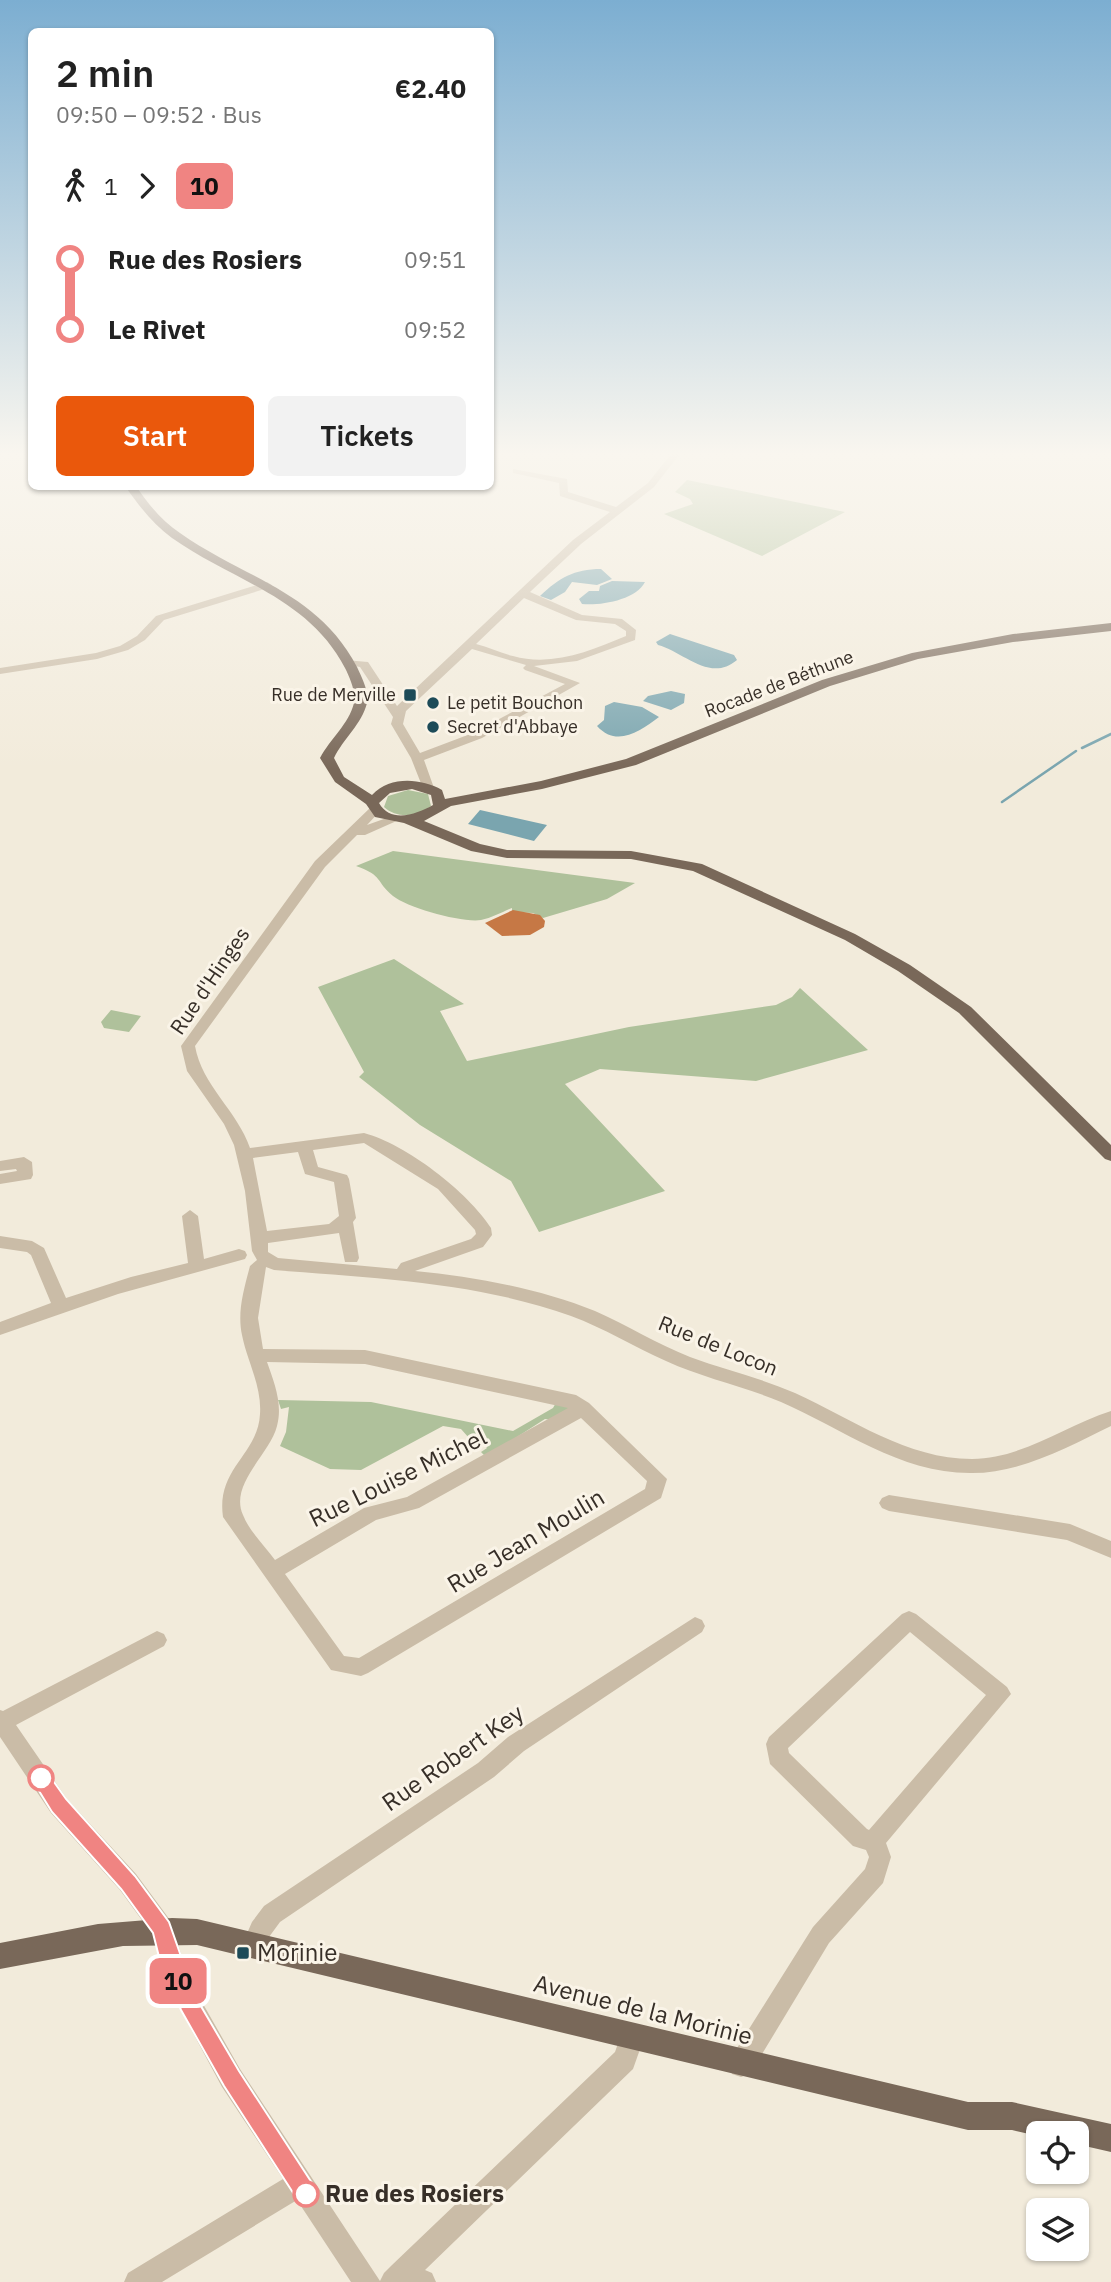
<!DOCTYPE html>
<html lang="en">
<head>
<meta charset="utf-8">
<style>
  :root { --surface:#fff; --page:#f2f2f2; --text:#222; --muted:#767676; --accent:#ea580c }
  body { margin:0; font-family:"IBM Plex Sans",sans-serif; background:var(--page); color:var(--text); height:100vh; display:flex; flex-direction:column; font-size:26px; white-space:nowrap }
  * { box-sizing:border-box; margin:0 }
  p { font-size:23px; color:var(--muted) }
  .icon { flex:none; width:38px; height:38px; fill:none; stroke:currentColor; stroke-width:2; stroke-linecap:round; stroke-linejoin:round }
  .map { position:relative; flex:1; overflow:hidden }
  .panel { position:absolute; left:28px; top:28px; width:466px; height:462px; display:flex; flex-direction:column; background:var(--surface); border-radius:10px; box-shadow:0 2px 5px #0004 }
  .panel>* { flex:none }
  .badge { padding:0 14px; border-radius:10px; font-size:24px; line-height:46px }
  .buttons { position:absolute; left:1026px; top:2121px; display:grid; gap:14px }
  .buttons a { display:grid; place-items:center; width:63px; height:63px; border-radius:10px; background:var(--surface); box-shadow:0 2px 5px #0004; font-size:35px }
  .map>.badge { position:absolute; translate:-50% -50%; box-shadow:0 0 0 4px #fff }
  .legs { display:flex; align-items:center; gap:10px; height:77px; padding:0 28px; font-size:23px }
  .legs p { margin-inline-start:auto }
  .summary { display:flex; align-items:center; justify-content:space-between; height:119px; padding:0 28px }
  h1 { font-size:38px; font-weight:600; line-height:52px }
  .cta { display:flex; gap:14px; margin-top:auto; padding:14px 28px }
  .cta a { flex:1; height:80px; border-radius:10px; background:var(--accent); color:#fff; font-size:28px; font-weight:600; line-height:80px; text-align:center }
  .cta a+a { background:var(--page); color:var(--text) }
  ul { padding:0 28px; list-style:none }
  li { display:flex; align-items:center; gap:24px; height:70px; font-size:26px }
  li i { display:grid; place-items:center; width:10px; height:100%; margin:0 9px; background:currentColor }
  li i::after { content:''; width:18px; height:18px; margin:-9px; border:5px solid; border-radius:50%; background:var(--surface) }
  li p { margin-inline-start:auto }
  li:first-child i { background:linear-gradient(#0000 50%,currentColor 0) }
  li:last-child i { background:linear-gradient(currentColor 50%,#0000 0) }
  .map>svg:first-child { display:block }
  .green { fill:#afc19b }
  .water { fill:#7aa5af }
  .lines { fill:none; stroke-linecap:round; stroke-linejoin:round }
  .stream { stroke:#7aa5af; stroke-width:2.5 }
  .building { fill:#c67845 }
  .minor { fill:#cabca7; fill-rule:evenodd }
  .major { fill:#796859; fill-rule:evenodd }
  .line-1 { fill:#f08482; stroke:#fff; stroke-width:2 }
  .poi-dot { fill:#1d4b58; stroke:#faf4e8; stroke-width:2.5 }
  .stop-1-dot { fill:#fff; stroke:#f08482; stroke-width:3.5 }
  .labels { text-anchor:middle; stroke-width:6; stroke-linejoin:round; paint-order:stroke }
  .far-street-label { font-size:18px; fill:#372f28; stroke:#faf4e8 }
  .far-poi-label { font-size:18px; fill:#372f28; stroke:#faf4e8; text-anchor:start }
  .street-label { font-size:21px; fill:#372f28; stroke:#faf4e8 }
  .near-street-label { font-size:24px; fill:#372f28; stroke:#faf4e8 }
  .near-poi-label { font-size:24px; fill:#372f28; stroke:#faf4e8; text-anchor:start }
  .near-stop-label { font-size:24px; font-weight:bold; fill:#372f28; stroke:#faf4e8; text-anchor:start }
</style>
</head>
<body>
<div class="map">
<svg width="1111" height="2282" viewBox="0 0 1111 2282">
  <rect width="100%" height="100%" fill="#f2ebdb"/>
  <!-- green -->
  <path class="green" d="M687 480 845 512 762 556 664 514 693 504 690 499 675 492Z
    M408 790 428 794 431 806C418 817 397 819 384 807L388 796Z
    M393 851 635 883 607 899 543 918 533 913 512 912V908C502 912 492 918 481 920 462 923 408 908 393 896 375 881 384 876 356 866Z
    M394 959 464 1004 440 1011 467 1061 629 1027 776 1005 792 997 800 988 868 1050 756 1081 600 1069 565 1084 665 1191 539 1232 511 1181 420 1125 359 1077 364 1072 318 987Z
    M111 1010 141 1016 129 1032 104 1028 101 1022Z
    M278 1400 371 1402 513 1431 553 1408 557 1401 568 1406V1411L553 1420 545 1419 486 1457 481 1452 487 1448 484 1444 477 1447 461 1429 443 1426 361 1470 330 1469 280 1446 286 1432 289 1407 281 1409Z"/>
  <!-- water -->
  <path class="water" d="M601 569 612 579 597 585 572 582 565 592 551 600 540 596C559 578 574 569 601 569Z
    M612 581 645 582C636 600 600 606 582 604L579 599 589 591H599L600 586Z
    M670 634 734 655 737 660C710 683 684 652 658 645L656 642Z
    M671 691 685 694 684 703 671 710 643 701 648 696Z
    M614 702 642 707 659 717C640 731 617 748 597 726L604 720 605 706Z
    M480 810 547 825 534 841 468 824Z"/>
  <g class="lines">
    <!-- stream -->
    <path class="stream" d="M1082 748 1111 734
      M1002 802 1076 751"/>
  </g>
  <!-- building -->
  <path class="building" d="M513 910 540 915 545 921 544 927 530 935 502 936 485 923Z"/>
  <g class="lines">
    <!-- minor -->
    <path class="minor" d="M674 450H683L654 487 581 544 530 592 582 615 622 619 636 630 635 640 577 661 534 666 580 683 482 738 424 760 434 788 428 792 424 791 411 758 391 724 393 717 360 667 345 664V660L368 662 397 706 573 540 610 512 560 496 559 483 513 473V469L567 479 568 492 616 507 648 483ZM524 598 576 620 615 624 626 631V636C590 651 552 667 513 656 500 653 489 647 476 644ZM472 649 526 665 523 668 525 670 565 684 473 733 420 753 403 724 406 711Z
      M267 582 272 585 271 587 164 620 145 640 128 650 97 659 0 674V668L96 653 120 646 137 636 156 616Z
      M375 806 381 810 367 825 395 815 401 819 365 835H357L325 867 195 1046C202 1086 237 1110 250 1148L364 1133C406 1144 468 1192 491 1228L492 1235 483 1247 415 1271C475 1277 538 1288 595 1311 627 1325 657 1344 690 1357 725 1370 761 1378 795 1393 852 1419 907 1459 972 1459 1024 1458 1064 1426 1111 1411V1426C1068 1447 1021 1473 972 1473 901 1474 843 1429 781 1402 743 1386 703 1378 666 1361 634 1347 604 1328 571 1316 477 1282 373 1278 274 1270L266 1267 258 1318 263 1349 365 1350 576 1395 589 1403 667 1479 661 1498 368 1673 361 1676 331 1670 223 1517C216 1468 258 1455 260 1414 262 1386 247 1361 242 1335 237 1312 244 1289 250 1266L257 1260 252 1251 245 1191 234 1145 224 1124 187 1071 181 1046 315 861 371 807ZM364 1143 438 1189 475 1230 476 1234 471 1239 401 1263 397 1269 278 1258 268 1252V1243L339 1233 345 1262H357L359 1258 353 1222 356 1218 349 1179 347 1175 318 1167 313 1150ZM298 1152 305 1174 334 1182 339 1216 329 1224 267 1231 253 1158ZM267 1362 365 1364 568 1408 407 1497 364 1508 275 1560C265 1546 249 1531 243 1515 229 1484 270 1454 277 1426 283 1404 274 1382 267 1362ZM581 1418 647 1481 645 1489 359 1658 344 1656 285 1574 376 1520 419 1508Z
      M24 1157 32 1162 33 1175 31 1179 0 1184V1174L17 1171 16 1169 0 1171V1161Z
      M190 1210 198 1216 204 1259 239 1249 245 1251 247 1255 245 1259 118 1294 0 1335V1322L51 1303 31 1255 27 1252 0 1248V1236L32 1241 44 1248 66 1298 131 1277 188 1263 182 1216Z
      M889 1495 1070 1524 1111 1541V1558L1067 1540 889 1511 882 1508 879 1503 882 1498Z
      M909 1611 916 1614 1007 1687 1011 1694 886 1843 891 1857 883 1883 829 1943 750 2074 741 2077 732 2074 729 2065 732 2056 813 1927 865 1869 869 1857 866 1850 853 1846 770 1764 766 1744 769 1737 902 1614ZM910 1632 986 1695 869 1830 867 1829 789 1753 788 1748Z
      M695 1617 702 1620 705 1626 702 1632 524 1751 494 1777 280 1922 269 1937 262 1953 254 1957 246 1953 242 1945 252 1922 264 1906 478 1763 508 1737Z
      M157 1631 164 1634 167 1640 164 1646 16 1725 67 1799 136 1874 170 1920 190 1981 240 2069 380 2281 384 2273 392 2265 615 2052 623 2029 632 2026 641 2029 644 2038 633 2069 425 2270 432 2273 436 2282H351L297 2200 162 2282H124L128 2273 283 2179 222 2087 172 1994 152 1934 120 1890 51 1813 0 1737V1710L3 1711Z"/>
    <!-- major -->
    <path class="major" d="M125 486H136C148 504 162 521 180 533 245 579 317 591 357 667 362 678 369 691 367 703 362 724 343 739 334 758L344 777 372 795C390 776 420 778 442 790L445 799 541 781 626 759 822 680 912 653 1013 634 1111 623V631L1013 642 918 659 830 686 636 765 542 789 451 806 424 821 480 844 507 850 631 851 702 864 855 934 910 965 971 1007 1111 1145V1161L1105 1159 959 1013 898 971 845 940 693 871 631 859 507 858 471 851 404 823 375 817 366 804 335 782 320 758C330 739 349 724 354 703 356 692 350 678 345 668 308 597 233 581 172 538 153 524 139 506 125 486ZM412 789 431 795 433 805C417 814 391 824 379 803L390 793Z
      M172 1918 197 1919 968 2102H1012L1111 2124V2152L1076 2144V2133H1038V2136L1012 2130H968L197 1945 123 1946 0 1969V1943L98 1924Z"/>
  </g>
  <!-- sky -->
  <linearGradient id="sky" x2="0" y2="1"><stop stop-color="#7caed1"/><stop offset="0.59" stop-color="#f9f6ef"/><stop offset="1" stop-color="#f9f6ef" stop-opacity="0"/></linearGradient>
  <rect width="1111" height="769" fill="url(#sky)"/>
  <!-- line-1 -->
  <path class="line-1" d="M41 1769 47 1772 66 1799 135 1876 169 1922 195 1996 239 2071 314 2186 318 2194 314 2202 306 2205 299 2202 224 2086 181 2010 159 1957 153 1933 121 1889 52 1812 31 1778 34 1772Z"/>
  <!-- markers -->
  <g class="poi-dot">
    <rect x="403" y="688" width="14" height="14" rx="3.5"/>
    <circle cx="433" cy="703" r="7"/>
    <circle cx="433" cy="727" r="7"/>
    <rect x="236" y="1946" width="14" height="14" rx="3.5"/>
  </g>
  <g class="stop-1-dot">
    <circle cx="41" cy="1778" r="12"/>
    <circle cx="306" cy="2194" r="12"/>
  </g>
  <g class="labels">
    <!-- far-street labels -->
    <g class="far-street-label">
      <text transform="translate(779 684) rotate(-21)" y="6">Rocade de Béthune</text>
    </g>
    <!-- far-poi labels -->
    <g class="far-poi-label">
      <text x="396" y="701" text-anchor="end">Rue de Merville</text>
      <text x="447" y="709">Le petit Bouchon</text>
      <text x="447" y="733">Secret d'Abbaye</text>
    </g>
    <!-- street labels -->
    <g class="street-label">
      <text transform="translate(210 981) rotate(-56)" y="7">Rue d'Hinges</text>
      <text transform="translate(718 1346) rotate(22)" y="7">Rue de Locon</text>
    </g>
    <!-- near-street labels -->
    <g class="near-street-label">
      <text transform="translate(398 1478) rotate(-26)" y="8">Rue Louise Michel</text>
      <text transform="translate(526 1541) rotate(-31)" y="8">Rue Jean Moulin</text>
      <text transform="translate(453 1758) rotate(-35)" y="8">Rue Robert Key</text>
      <text transform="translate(643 2010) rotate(14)" y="8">Avenue de la Morinie</text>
    </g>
    <!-- near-poi labels -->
    <g class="near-poi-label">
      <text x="257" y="1961">Morinie</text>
    </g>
    <!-- near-stop labels -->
    <g class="near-stop-label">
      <text x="325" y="2202">Rue des Rosiers</text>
    </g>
  </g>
</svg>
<div class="buttons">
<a><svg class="icon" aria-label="locate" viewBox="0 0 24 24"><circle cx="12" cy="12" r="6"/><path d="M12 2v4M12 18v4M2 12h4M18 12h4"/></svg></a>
<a><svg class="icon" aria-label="layers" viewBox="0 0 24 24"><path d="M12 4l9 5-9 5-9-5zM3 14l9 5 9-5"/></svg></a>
</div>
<b class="badge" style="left:178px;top:1981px;background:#f08482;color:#111">10</b>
<section class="panel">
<div class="summary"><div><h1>2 min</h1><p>09:50 – 09:52 · Bus</p></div><b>€2.40</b></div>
<div class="legs"><svg class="icon" aria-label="walk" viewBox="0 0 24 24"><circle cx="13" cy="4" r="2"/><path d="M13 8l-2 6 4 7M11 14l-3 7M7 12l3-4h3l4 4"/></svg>1<svg class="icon" aria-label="forward" viewBox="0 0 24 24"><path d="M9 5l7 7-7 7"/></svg><b class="badge" style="background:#f08482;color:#111">10</b></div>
<ul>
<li><i style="color:#f08482"></i><b>Rue des Rosiers</b><p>09:51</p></li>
<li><i style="color:#f08482"></i><b>Le Rivet</b><p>09:52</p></li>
</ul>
<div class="cta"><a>Start</a><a>Tickets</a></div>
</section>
</div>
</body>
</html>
